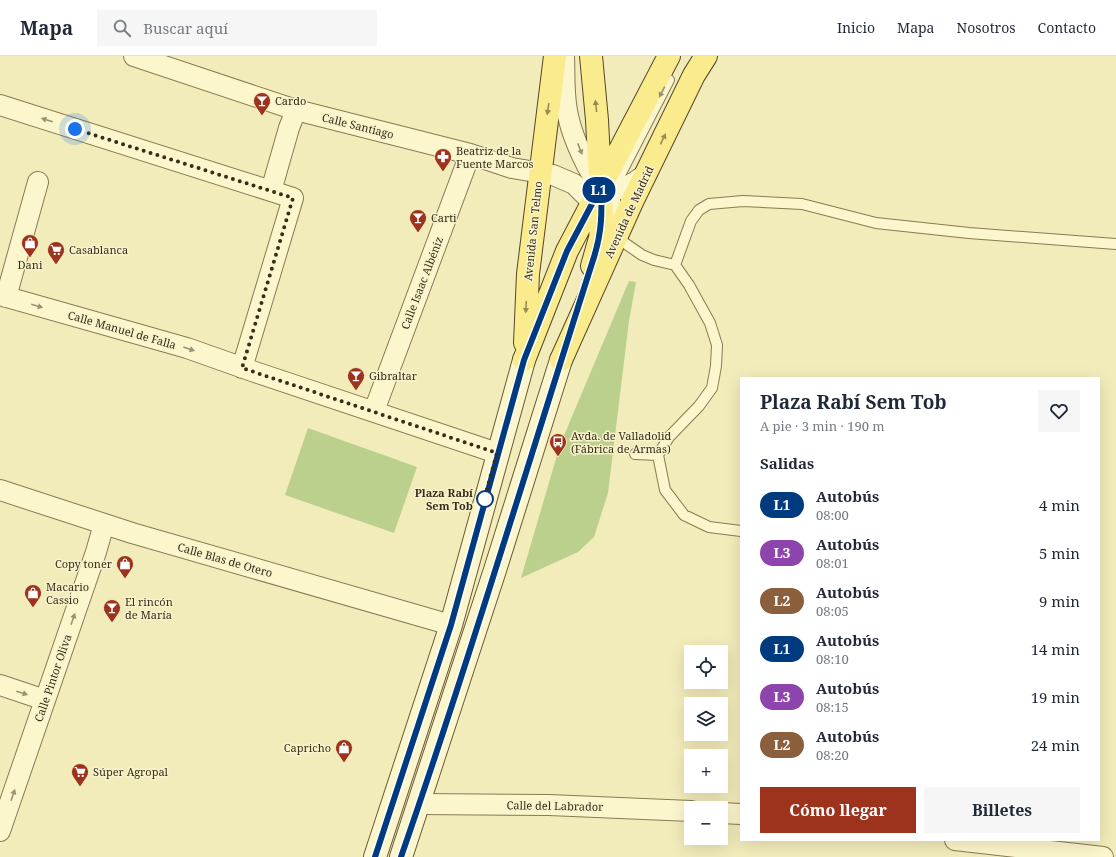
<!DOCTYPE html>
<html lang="es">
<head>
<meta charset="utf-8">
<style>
  :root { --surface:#fff; --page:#f6f6f7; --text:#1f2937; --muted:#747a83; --line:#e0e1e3; --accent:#9e331d }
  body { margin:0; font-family:"Noto Serif",serif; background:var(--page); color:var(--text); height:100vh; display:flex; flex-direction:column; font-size:15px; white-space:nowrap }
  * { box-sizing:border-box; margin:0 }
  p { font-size:13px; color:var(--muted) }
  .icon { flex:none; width:22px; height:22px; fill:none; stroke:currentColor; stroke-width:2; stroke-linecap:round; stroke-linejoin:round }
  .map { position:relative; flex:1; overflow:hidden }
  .side { position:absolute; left:740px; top:321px; width:360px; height:464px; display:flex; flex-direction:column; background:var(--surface); border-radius:0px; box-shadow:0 4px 16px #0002 }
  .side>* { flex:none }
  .badge { padding:0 8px; border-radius:13px; font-size:14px; line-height:26px }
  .fabs { position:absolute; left:684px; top:589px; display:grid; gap:8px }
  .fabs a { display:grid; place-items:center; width:44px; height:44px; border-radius:0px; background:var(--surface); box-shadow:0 4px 16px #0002; font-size:20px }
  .you { position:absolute; width:20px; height:20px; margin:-10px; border:3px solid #fff; border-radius:50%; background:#1a73e8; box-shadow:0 0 0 6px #1a73e833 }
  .map>.badge { position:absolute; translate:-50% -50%; box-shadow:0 0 0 2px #fff }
  h2 { padding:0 20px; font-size:15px; line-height:36px }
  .round { display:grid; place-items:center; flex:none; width:42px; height:42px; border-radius:0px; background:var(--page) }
  .overview { display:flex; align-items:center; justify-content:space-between; height:68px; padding:0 20px }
  h1 { font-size:19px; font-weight:700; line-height:30px }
  .button { display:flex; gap:8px; margin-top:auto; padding:8px 20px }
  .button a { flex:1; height:46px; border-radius:0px; background:var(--accent); color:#fff; font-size:16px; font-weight:700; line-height:46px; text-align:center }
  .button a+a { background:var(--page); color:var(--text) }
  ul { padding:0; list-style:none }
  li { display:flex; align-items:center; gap:12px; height:48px; padding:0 20px }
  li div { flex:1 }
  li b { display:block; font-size:15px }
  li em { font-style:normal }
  li .badge { min-width:44px; font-weight:700; text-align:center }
  header { display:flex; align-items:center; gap:24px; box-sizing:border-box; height:56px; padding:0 20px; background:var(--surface); border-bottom:1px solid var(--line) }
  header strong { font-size:19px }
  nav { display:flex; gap:22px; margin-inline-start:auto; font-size:14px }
  .search { width:280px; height:36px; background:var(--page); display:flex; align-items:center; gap:10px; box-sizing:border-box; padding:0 14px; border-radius:0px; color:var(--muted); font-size:15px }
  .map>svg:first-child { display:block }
  .green { fill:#bcd08d }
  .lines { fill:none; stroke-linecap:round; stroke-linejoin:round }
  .lane-casing { stroke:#897a53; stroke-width:12 }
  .street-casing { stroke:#897a53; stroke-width:22 }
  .secondary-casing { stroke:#6b5a36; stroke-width:24 }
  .primary-casing { stroke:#564628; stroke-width:24 }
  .lane { stroke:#fcf6cd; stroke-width:10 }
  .street { stroke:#fcf6cd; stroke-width:20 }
  .secondary { stroke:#fcf6cd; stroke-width:22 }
  .primary { stroke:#faeb8c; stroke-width:22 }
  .oneway { fill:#9a9273 }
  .oneway2 { fill:#988c52 }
  .line-casing { stroke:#fff; stroke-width:9 }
  .line { stroke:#003b80; stroke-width:6 }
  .walk { stroke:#372d19; stroke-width:4; stroke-dasharray:0 7.2 }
  .stop-dot { fill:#fff; stroke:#003b80; stroke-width:2 }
  .labels { text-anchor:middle; stroke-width:3; stroke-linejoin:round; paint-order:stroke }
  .poi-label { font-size:11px; fill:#372d19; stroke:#f8f3ca; text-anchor:start }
  .street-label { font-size:11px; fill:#372d19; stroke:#f8f3ca }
  .stop-label { font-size:11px; font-weight:bold; fill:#372d19; stroke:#f8f3ca; text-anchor:end }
</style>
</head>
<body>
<header>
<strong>Mapa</strong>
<div class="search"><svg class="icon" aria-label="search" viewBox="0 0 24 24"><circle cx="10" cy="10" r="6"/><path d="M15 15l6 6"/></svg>Buscar aquí</div>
<nav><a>Inicio</a><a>Mapa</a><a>Nosotros</a><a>Contacto</a></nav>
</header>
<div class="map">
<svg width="1116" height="801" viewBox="0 0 1116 801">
  <rect width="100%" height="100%" fill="#f2ebba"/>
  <!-- green -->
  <path class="green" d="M629 225 636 226 629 265 608 437 594 481 578 496 521 522 560 389Z
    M308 372 417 411 394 477 285 439Z"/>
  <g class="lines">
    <defs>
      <path id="lane" d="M616 169 615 144 619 121 669 24
        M616 179V181L642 199 654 204 675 209 691 165 699 154 709 148 743 145 802 148 876 167 969 177 1116 188
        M675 209 689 229 710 267 717 289 716 310 712 332 699 350 669 381 658 399 665 434 684 459 709 471 741 475
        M635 398 658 399"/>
      <path id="street" d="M134 0 296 54 470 98 512 112 553 119 574 128 593 147 601 159
        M564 0C565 21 563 43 569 64 573 81 588 117 600 129 602 132 608 134 611 134 624 135 637 125 646 118
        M0 49 271 135
        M0 239 187 292 252 315 497 397
        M6 241 38 126
        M242 312 293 142 271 135 289 72 296 54
        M374 355 470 98
        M0 434 132 477 451 569
        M0 629 45 644
        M419 748 549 749 691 755
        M721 757 741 758
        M0 775 96 496 104 468
        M955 784 1103 801"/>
      <path id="secondary" d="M375 801 451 569 524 304
        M401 801 495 514 561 304"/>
      <path id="primary" d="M591 0 597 64 602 162 600 182 592 210
        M525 287 528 218 555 0
        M524 304 567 195 669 0
        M561 304 632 146 694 19 706 0"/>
    </defs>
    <!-- lane casing -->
    <use href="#lane" class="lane-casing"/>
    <!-- street casing -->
    <use href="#street" class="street-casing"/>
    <!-- secondary casing -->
    <use href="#secondary" class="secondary-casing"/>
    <!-- primary casing -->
    <use href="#primary" class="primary-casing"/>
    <!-- lane -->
    <use href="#lane" class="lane"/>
    <!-- street -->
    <use href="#street" class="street"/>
    <!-- secondary -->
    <use href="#secondary" class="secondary"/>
    <!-- primary -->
    <use href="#primary" class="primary"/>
  </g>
  <!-- one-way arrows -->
  <defs><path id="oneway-solid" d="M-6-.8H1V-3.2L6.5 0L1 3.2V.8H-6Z"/></defs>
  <g class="oneway">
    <use href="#oneway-solid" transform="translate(662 36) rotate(117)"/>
    <use href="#oneway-solid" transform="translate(47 64) rotate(-162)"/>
    <use href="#oneway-solid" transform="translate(580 93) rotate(69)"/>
    <use href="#oneway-solid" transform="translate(37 250) rotate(16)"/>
    <use href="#oneway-solid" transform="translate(189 293) rotate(19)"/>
    <use href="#oneway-solid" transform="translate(73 563) rotate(-71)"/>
    <use href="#oneway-solid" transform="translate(22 637) rotate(18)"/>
    <use href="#oneway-solid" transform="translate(13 739) rotate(-71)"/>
  </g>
  <g class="oneway2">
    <use href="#oneway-solid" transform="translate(596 50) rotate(-96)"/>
    <use href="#oneway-solid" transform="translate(548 53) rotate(98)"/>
    <use href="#oneway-solid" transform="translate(663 83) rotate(-64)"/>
    <use href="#oneway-solid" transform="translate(526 251) rotate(93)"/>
  </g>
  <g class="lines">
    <defs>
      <path id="line" d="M375 801 451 569 524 304 567 195 601 131C602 157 602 175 594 201 530 401 470 602 401 801"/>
    </defs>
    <!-- line casing -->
    <use href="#line" class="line-casing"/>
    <!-- line -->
    <use href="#line" class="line"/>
    <!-- walk -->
    <path class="walk" d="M75 73 293 142 242 312 497 397 483 447 485 443"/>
  </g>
  <!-- icons -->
  <defs>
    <symbol id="bar-pin" viewBox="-11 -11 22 30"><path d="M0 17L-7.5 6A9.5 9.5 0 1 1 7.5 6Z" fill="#9e331d" stroke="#f8f3ca"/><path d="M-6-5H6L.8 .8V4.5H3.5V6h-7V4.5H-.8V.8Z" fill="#fff"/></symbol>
    <symbol id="pharmacy-pin" viewBox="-11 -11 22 30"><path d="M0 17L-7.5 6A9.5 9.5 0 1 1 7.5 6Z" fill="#9e331d" stroke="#f8f3ca"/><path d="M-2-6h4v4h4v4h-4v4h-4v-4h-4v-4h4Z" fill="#fff"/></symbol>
    <symbol id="shop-pin" viewBox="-11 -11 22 30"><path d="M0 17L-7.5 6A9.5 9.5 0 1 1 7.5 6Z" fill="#9e331d" stroke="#f8f3ca"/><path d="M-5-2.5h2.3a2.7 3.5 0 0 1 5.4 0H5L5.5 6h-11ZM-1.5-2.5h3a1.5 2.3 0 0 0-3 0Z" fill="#fff"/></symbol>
    <symbol id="supermarket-pin" viewBox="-11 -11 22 30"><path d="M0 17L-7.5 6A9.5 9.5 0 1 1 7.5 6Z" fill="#9e331d" stroke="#f8f3ca"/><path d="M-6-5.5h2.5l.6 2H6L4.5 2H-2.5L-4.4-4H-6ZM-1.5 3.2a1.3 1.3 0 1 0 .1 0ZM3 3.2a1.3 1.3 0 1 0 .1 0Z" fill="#fff"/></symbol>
    <symbol id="bus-pin" viewBox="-11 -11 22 30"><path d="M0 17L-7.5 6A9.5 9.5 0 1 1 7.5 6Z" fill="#9e331d" stroke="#f8f3ca"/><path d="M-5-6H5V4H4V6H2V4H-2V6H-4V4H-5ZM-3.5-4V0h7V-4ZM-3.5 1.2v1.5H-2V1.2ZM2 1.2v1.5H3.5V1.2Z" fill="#fff"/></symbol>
  </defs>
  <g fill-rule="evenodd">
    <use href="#bar-pin" x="252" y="35" width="20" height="27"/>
    <use href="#pharmacy-pin" x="433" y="91" width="20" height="27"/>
    <use href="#bar-pin" x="408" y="152" width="20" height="27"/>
    <use href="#shop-pin" x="20" y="177" width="20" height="27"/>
    <use href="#supermarket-pin" x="46" y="184" width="20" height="27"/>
    <use href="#bar-pin" x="346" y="310" width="20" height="27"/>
    <use href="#bus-pin" x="548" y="376" width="20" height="27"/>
    <use href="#shop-pin" x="115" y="498" width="20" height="27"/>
    <use href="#shop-pin" x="23" y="527" width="20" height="27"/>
    <use href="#bar-pin" x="102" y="542" width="20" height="27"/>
    <use href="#shop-pin" x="334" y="682" width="20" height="27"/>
    <use href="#supermarket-pin" x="70" y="706" width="20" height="27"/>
  </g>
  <!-- markers -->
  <circle class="stop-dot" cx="485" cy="443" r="8"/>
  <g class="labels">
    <!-- poi labels -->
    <g class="poi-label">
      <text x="275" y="49">Cardo</text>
      <text x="456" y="99">Beatriz de la<tspan x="456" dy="13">Fuente Marcos</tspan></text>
      <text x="431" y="166">Carti</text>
      <text x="69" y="198">Casablanca</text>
      <text x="30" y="213" text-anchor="middle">Dani</text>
      <text x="369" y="324">Gibraltar</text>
      <text x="571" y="384">Avda. de Valladolid<tspan x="571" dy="13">(Fábrica de Armas)</tspan></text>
      <text x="112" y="512" text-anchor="end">Copy toner</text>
      <text x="46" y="535">Macario<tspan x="46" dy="13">Cassio</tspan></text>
      <text x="125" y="550">El rincón<tspan x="125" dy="13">de María</tspan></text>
      <text x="331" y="696" text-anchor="end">Capricho</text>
      <text x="93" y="720">Súper Agropal</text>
    </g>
    <!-- street labels -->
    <g class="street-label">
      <text transform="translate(358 70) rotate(14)" y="4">Calle Santiago</text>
      <text transform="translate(629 156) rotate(-65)" y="4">Avenida de Madrid</text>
      <text transform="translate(533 175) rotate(-84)" y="4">Avenida San Telmo</text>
      <text transform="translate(422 227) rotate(-69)" y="4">Calle Isaac Albéniz</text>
      <text transform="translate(122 274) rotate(16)" y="4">Calle Manuel de Falla</text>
      <text transform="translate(225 504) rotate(16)" y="4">Calle Blas de Otero</text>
      <text transform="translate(53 622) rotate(-71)" y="4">Calle Pintor Oliva</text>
      <text transform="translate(555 750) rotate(1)" y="4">Calle del Labrador</text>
    </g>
    <!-- stop labels -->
    <g class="stop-label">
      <text x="473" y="441">Plaza Rabí<tspan x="473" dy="13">Sem Tob</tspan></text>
    </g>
  </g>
</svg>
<div class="fabs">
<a><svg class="icon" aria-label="locate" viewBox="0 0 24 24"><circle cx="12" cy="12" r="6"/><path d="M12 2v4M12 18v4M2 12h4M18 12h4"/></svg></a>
<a><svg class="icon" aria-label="layers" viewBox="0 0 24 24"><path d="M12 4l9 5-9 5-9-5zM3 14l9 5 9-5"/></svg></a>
<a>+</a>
<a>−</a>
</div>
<div class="you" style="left:75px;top:73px"></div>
<b class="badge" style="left:599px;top:134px;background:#003b80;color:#fff">L1</b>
<section class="side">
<div class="overview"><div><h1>Plaza Rabí Sem Tob</h1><p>A pie · 3 min · 190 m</p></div><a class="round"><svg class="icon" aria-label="heart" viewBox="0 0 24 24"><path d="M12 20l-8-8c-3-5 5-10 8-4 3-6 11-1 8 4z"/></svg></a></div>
<h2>Salidas</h2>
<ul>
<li><span class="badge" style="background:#003b80;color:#fff">L1</span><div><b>Autobús</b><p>08:00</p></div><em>4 min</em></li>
<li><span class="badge" style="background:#8e44ad;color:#fff">L3</span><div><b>Autobús</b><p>08:01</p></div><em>5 min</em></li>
<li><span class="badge" style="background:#8b5e3c;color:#fff">L2</span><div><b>Autobús</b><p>08:05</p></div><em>9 min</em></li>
<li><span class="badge" style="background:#003b80;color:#fff">L1</span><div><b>Autobús</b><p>08:10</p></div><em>14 min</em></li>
<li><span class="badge" style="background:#8e44ad;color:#fff">L3</span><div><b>Autobús</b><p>08:15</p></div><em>19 min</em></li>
<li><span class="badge" style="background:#8b5e3c;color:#fff">L2</span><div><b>Autobús</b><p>08:20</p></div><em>24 min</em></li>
</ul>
<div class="button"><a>Cómo llegar</a><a>Billetes</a></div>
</section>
</div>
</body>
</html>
